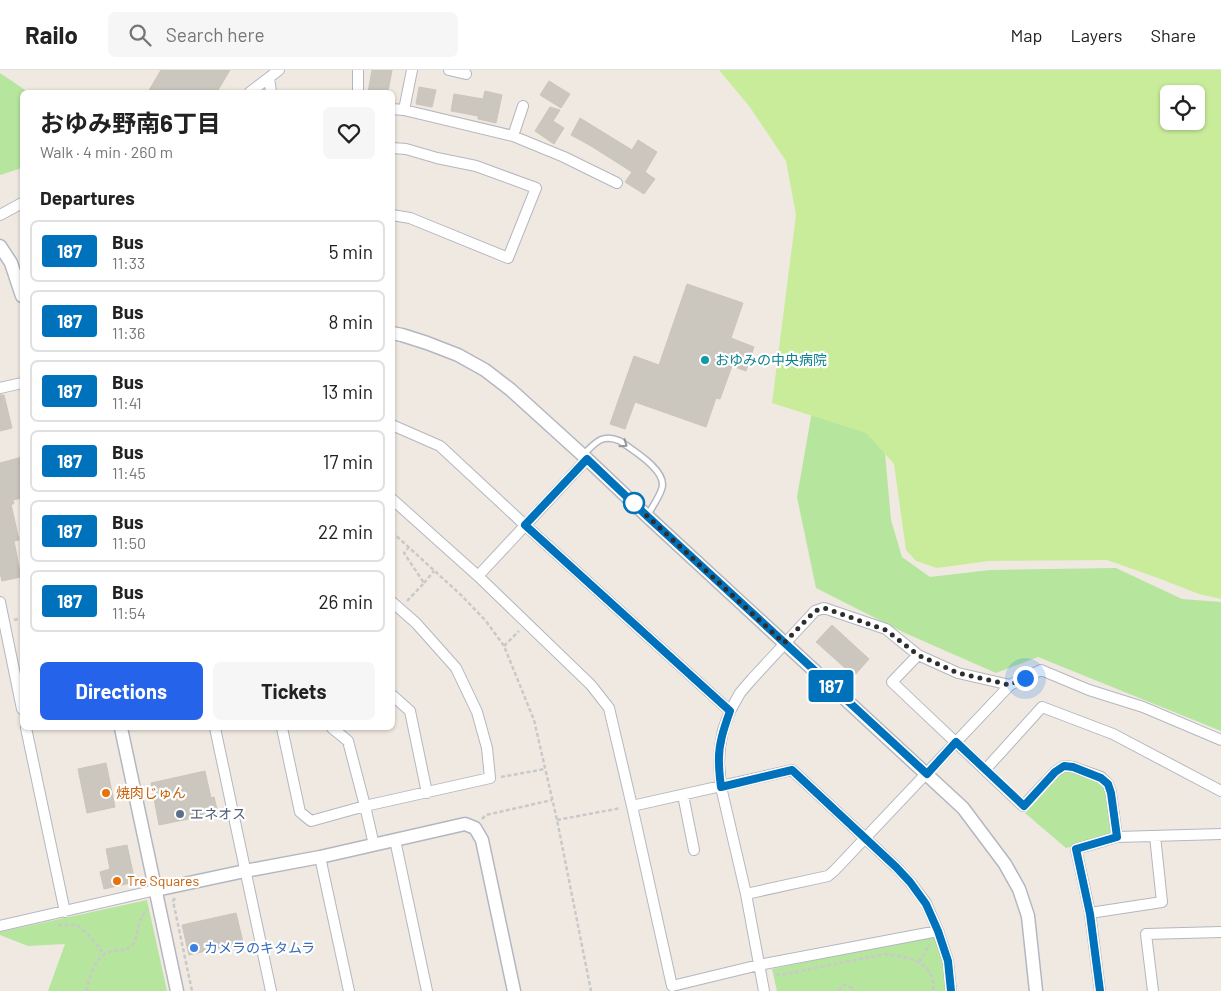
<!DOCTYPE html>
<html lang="en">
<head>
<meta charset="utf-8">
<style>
  :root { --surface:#fff; --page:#f6f6f6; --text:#222; --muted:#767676; --line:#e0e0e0; --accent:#2563eb }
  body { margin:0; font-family:Barlow,"Noto Sans JP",sans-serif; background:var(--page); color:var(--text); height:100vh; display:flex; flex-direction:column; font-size:19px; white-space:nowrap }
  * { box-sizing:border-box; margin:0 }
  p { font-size:16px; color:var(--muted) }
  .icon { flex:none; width:28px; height:28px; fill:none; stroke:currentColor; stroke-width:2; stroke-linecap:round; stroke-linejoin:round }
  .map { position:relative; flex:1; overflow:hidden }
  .drawer { position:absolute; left:20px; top:20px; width:375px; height:640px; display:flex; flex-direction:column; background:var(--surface); border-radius:8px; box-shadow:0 1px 4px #0004 }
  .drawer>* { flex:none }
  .badge { padding:0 10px; border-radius:4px; font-size:18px; line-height:32px }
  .tools { position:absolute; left:1160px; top:15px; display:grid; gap:10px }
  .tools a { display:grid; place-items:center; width:45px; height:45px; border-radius:8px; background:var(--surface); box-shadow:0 1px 4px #0004; font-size:25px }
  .you { position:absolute; width:25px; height:25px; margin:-12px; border:4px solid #fff; border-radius:50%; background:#1a73e8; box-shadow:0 0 0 8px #1a73e833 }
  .map>.badge { position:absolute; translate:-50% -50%; box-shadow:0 0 0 2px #fff }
  h2 { padding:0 20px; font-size:19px; line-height:45px }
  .round { display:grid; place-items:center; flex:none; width:52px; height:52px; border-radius:8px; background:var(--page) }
  .summary { display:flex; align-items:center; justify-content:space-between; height:85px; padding:0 20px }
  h1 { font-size:24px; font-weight:700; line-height:38px }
  .button { display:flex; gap:10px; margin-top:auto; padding:10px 20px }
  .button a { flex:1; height:58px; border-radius:8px; background:var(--accent); color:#fff; font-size:20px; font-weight:700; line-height:58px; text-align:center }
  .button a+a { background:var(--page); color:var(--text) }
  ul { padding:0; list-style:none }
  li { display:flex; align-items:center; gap:15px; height:62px; margin:0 10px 8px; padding:0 10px; border:2px solid var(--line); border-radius:8px }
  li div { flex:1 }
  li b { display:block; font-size:19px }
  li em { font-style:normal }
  li .badge { min-width:55px; font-weight:700; text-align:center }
  header { display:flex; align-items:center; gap:30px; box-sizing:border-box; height:70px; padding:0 25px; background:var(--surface); border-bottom:1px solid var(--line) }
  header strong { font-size:24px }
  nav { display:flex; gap:28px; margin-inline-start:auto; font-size:18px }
  .search { width:350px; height:45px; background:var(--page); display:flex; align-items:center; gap:12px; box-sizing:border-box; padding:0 18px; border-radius:8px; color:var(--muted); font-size:19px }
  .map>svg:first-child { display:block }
  .green { fill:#b6e59e }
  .pitch { fill:#c9ec9a; fill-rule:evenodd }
  .building { fill:#cbc7bf; stroke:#cbc5ba }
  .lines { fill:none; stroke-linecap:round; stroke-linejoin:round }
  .service-casing { stroke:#b4b7c1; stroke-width:8 }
  .minor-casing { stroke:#b4b7c1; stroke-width:12 }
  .tertiary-casing { stroke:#b4b7c1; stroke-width:15 }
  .path { stroke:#c9c9c9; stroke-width:2.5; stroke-dasharray:4 2.5; stroke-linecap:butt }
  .service { stroke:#fff; stroke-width:5 }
  .minor { stroke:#fff; stroke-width:10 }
  .tertiary { stroke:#fff; stroke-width:12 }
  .oneway { stroke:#969696 }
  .line-casing { stroke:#fff; stroke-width:11 }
  .line { stroke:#0072bc; stroke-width:8 }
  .walk { stroke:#2e2e2e; stroke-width:5; stroke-dasharray:0 9 }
  .culture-dot { fill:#0f9aa8; stroke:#fff; stroke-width:2 }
  .stop-dot { fill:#fff; stroke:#0072bc; stroke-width:2.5 }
  .food-dot { fill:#e8710a; stroke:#fff; stroke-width:2 }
  .service-dot { fill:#5c6f8a; stroke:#fff; stroke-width:2 }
  .shop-dot { fill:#3f7fe0; stroke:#fff; stroke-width:2 }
  .labels { text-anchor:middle; stroke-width:4.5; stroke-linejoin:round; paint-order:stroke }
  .culture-label { font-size:14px; fill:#0d838f; stroke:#fff; text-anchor:start }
  .food-label { font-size:14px; fill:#c56008; stroke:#fff; text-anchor:start }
  .service-label { font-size:14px; fill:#4e5e75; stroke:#fff; text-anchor:start }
  .shop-label { font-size:14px; fill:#366cbe; stroke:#fff; text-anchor:start }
</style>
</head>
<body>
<header>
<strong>Railo</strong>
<div class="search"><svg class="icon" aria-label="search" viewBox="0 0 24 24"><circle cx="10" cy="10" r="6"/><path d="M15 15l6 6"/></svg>Search here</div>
<nav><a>Map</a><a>Layers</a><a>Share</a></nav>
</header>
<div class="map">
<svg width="1221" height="921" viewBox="0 0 1221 921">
  <rect width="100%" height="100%" fill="#efe9e1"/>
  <!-- green -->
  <path class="green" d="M0 3 28 22H22V98L0 105Z
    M818 307 885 383 891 450 902 487 930 507 990 500 1116 498 1182 529 1221 532V661L1038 587 996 603 905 563 816 518 797 427Z
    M1064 701 1096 709 1105 715 1111 762 1107 766 1066 778 1025 743Z
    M147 830 167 921H48L65 874 28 876 0 865V862Z
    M934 865 945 896 948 921H777L772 899Z"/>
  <!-- pitch -->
  <path class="pitch" d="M719 0H1221V529L1199 524 1158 508 1107 490 989 491 937 498 916 491 906 480 894 394 866 363 772 333 796 145 786 91 749 36ZM1169 24H1196V51H1169Z"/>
  <!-- building -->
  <path class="building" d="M161 0H230L217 22H148Z
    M372 0H392L388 22H368Z
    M549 11 570 24 561 38 540 25Z
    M419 17 436 20 432 37 416 34Z
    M485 21 502 25 496 53 478 49V46L451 41 454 24 483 29Z
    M550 37 560 40 553 51 564 58 554 74 535 61Z
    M580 48 632 80 638 70 657 82 645 102 655 109 644 124 625 112 632 102 591 76 571 65Z
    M687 214 743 233 731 268 754 277 746 301 732 296 720 329 716 328 706 357 635 332 625 359 610 354 634 286 659 295Z
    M0 325H4L12 358 0 361Z
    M22 387V428L13 430 14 434H11L19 470 14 471 21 507 2 511 0 503V393Z
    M832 555 869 589 854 606 816 572Z
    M106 693 115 737 87 743 78 699Z
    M205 701 211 728 214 727 218 743 159 755 151 713Z
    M127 775 135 812 104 819 100 802 110 799 106 779Z
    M236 843 243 872 189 885 182 855Z"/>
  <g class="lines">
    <defs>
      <path id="service" d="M583 385C595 373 602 363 620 371 632 380 667 400 662 418 659 428 652 437 647 446"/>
      <path id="minor" d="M449 0 466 4
        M269 8 271 22
        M250 22 279 0
        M358 22V0
        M392 39 404 40 513 66 564 87 617 113
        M404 40 412 0
        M513 66 523 36
        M392 78 406 79 437 88 476 96 536 118 508 188 410 148 392 145
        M0 145 22 133
        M0 318 22 313
        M392 355 440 376 525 455 730 641
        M392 429 478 506 591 615 609 638 632 736 672 916 759 895 938 861
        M478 506 587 389
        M0 532 22 639
        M918 585 892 612 1023 736 1055 702 1064 696 1073 697 1101 707 1108 714 1111 723 1117 767
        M392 625 410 641 427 723
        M26 658 65 842
        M215 658 271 921
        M282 658 300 742 311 751 365 736 490 708 487 678 477 642 456 598 416 553 392 532
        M332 658 348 671 365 736 374 775
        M985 700 1042 637 1113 664 1221 721
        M683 725 694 780
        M632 736 792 700 896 797 910 812 926 833 938 861 948 891 951 921
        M395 770 427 921
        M320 787 349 921
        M746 824 828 806 834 801 1010 615 1041 600 1089 620 1143 637 1221 670
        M1090 843 1162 832 1155 766
        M0 856 156 820
        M764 921 746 824 721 717 719 693 720 677 723 660 730 641 740 623 752 609 815 541 824 538 886 559 918 585 958 603 1010 615
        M1100 921 1090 843 1076 779 1117 767 1221 764
        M1153 921 1146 864 1221 862"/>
      <path id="tertiary" d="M0 176 11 193 22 226
        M392 263 402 265 427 273 458 285 485 300 511 320 587 389 647 446 963 738 1005 794 1019 819 1028 846 1036 921
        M121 658 177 921
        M156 820 245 801 320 787 465 754 475 758 482 770 514 921"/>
    </defs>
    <!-- service casing -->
    <use href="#service" class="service-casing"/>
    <!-- minor casing -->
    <use href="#minor" class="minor-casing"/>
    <!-- tertiary casing -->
    <use href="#tertiary" class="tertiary-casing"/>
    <!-- path -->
    <path class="path" d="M392 462 461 525 486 551 504 576 534 650 557 750 591 921
      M424 513 434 501
      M407 531 424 513 404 483 409 477
      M14 550 22 548
      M504 576 519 561
      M501 707 545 699
      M482 749 486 745 552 730
      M557 750 621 738
      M175 828 173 831 192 921
      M58 855H77L88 864 104 884
      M919 892 930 874
      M776 904 780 905 885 884C908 887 936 891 933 921
      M87 921C87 911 95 892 103 885 109 880 119 880 126 880L135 872 139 852 146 840 148 839
      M839 921 842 916 846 915 852 918 853 921"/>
    <!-- service -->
    <use href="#service" class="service"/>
    <!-- minor -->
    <use href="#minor" class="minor"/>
    <!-- tertiary -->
    <use href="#tertiary" class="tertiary"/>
  </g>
  <!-- one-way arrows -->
  <defs><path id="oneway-chevron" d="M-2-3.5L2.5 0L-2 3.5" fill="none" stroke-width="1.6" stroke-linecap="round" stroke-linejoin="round" transform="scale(1.25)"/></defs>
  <use class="oneway" href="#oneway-chevron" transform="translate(624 374) rotate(35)"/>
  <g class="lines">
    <defs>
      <path id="line" d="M951 921 948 891 938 861 926 834 910 812 896 797 792 700 721 717C720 709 719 701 719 693 718 675 724 658 730 641L525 455 587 389 647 446 927 704 956 672 1024 736 1055 702 1064 696 1073 697 1101 708 1108 714 1111 723 1117 767 1076 779 1090 844 1100 921"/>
    </defs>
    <!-- line casing -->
    <use href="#line" class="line-casing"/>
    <!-- line -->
    <use href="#line" class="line"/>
    <!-- walk -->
    <path class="walk" d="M634 433 647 446 784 573 815 541 824 538 886 560 918 585 958 603 1010 615 1025 608"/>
  </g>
  <!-- markers -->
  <circle class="culture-dot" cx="705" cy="290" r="5"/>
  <circle class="stop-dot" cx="634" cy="433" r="10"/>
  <g class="food-dot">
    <circle cx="106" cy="723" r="5"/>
    <circle cx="117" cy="811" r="5"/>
  </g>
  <circle class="service-dot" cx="180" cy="744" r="5"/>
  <circle class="shop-dot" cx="194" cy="878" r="5"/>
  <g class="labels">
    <!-- culture labels -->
    <g class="culture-label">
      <text x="715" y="295">おゆみの中央病院</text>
    </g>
    <!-- food labels -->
    <g class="food-label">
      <text x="116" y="728">焼肉じゅん</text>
      <text x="127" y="816">Tre Squares</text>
    </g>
    <!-- service labels -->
    <g class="service-label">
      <text x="190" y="749">エネオス</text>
    </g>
    <!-- shop labels -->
    <g class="shop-label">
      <text x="204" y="883">カメラのキタムラ</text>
    </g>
  </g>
</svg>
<div class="tools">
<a><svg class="icon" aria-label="locate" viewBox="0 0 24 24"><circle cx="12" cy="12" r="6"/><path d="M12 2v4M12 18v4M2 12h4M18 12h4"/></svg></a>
</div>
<div class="you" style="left:1025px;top:608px"></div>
<b class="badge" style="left:831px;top:616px;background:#0072bc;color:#fff">187</b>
<section class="drawer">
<div class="summary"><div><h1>おゆみ野南6丁目</h1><p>Walk · 4 min · 260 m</p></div><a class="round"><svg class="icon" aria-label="heart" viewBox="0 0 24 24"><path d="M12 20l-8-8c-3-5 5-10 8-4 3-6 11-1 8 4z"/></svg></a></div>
<h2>Departures</h2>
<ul>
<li><span class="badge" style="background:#0072bc;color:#fff">187</span><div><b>Bus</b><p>11:33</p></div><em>5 min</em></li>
<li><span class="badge" style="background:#0072bc;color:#fff">187</span><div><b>Bus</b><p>11:36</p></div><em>8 min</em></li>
<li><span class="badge" style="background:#0072bc;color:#fff">187</span><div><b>Bus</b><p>11:41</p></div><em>13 min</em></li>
<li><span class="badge" style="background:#0072bc;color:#fff">187</span><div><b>Bus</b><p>11:45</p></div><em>17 min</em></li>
<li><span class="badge" style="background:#0072bc;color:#fff">187</span><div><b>Bus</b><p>11:50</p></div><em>22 min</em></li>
<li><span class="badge" style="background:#0072bc;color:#fff">187</span><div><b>Bus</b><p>11:54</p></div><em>26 min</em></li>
</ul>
<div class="button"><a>Directions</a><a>Tickets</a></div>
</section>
</div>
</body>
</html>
